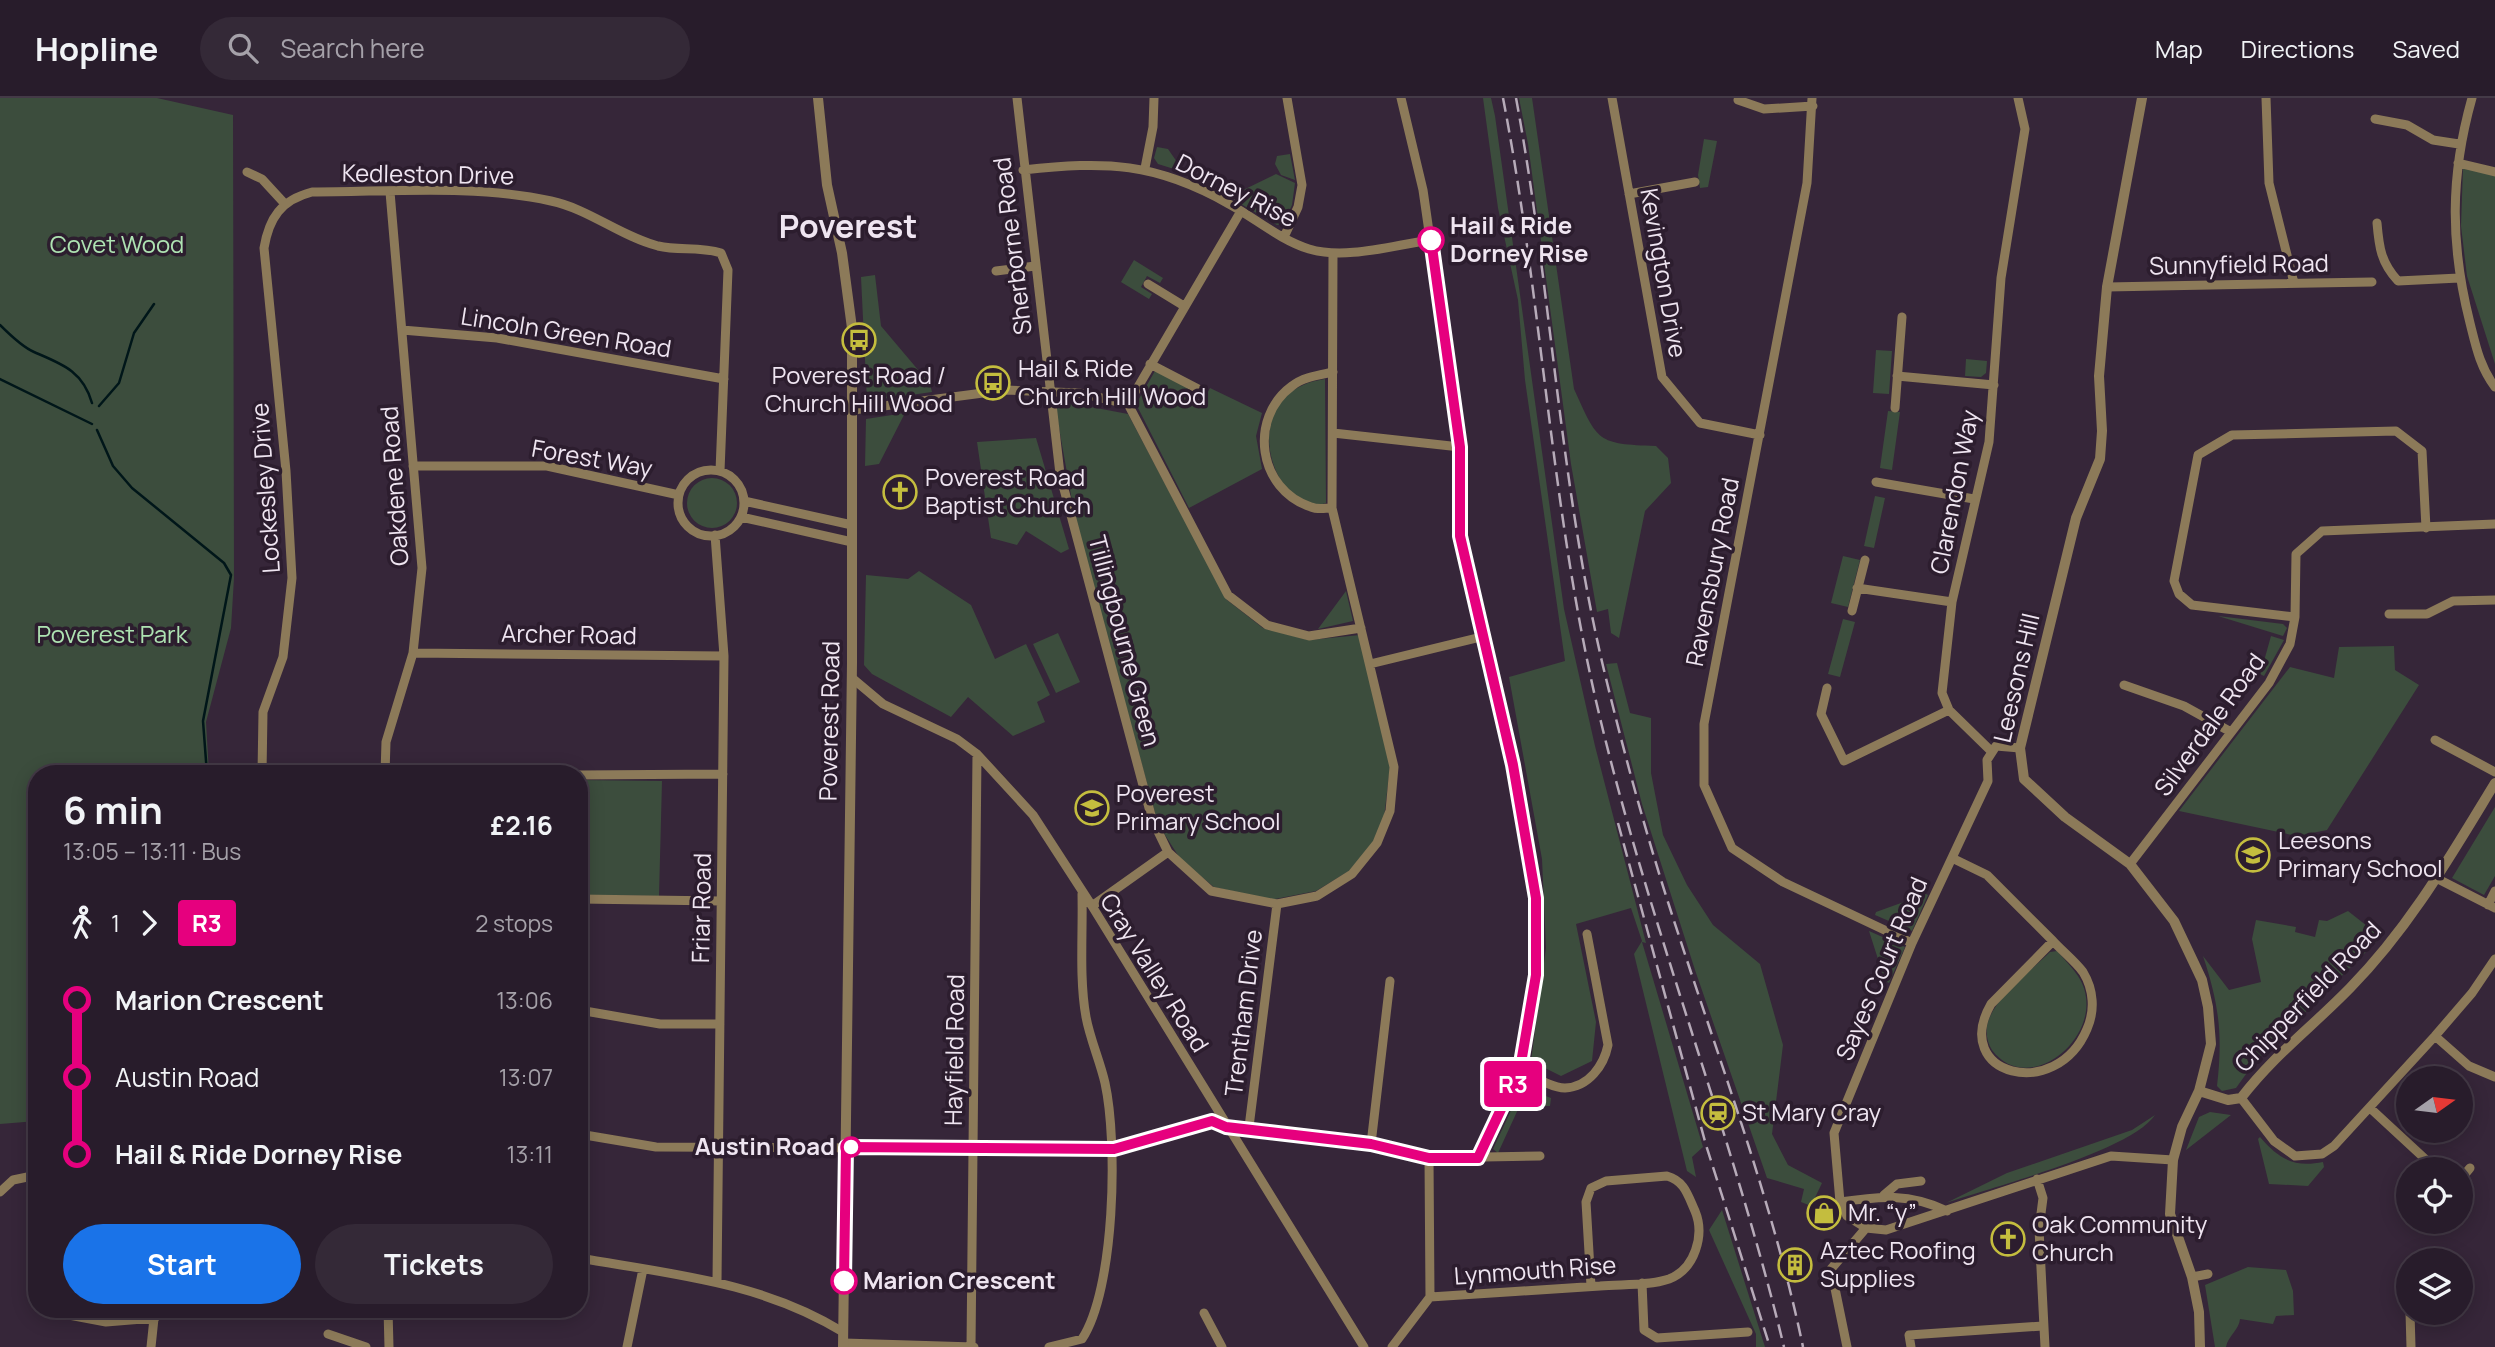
<!DOCTYPE html>
<html lang="en">
<head>
<meta charset="utf-8">
<style>
  :root { --surface:#281c2b; --page:#342937; --text:#f1f3f6; --muted:#a5a1a9; --line:#443a47; --accent:#1a73e8 }
  body { margin:0; font-family:Manrope,sans-serif; background:var(--page); color:var(--text); height:100vh; display:flex; flex-direction:column; font-size:26px; white-space:nowrap }
  * { box-sizing:border-box; margin:0 }
  p { font-size:23px; color:var(--muted) }
  .icon { flex:none; width:38px; height:38px; fill:none; stroke:currentColor; stroke-width:2; stroke-linecap:round; stroke-linejoin:round }
  .map { position:relative; flex:1; overflow:hidden }
  .sheet { position:absolute; left:28px; top:667px; width:560px; height:553px; display:flex; flex-direction:column; background:var(--surface); border-radius:28px; box-shadow:0 4px 18px #0003,0 0 0 2px var(--line) }
  .sheet>* { flex:none }
  .badge { padding:0 14px; border-radius:5px; font-size:24px; line-height:46px }
  .needle { width:46px; rotate:76deg }
  .fabs { position:absolute; left:2396px; top:968px; display:grid; gap:14px }
  .fabs a { display:grid; place-items:center; width:77px; height:77px; border-radius:50%; background:var(--surface); box-shadow:0 4px 18px #0003,0 0 0 2px var(--line); font-size:35px }
  .map>.badge { position:absolute; translate:-50% -50%; box-shadow:0 0 0 4px #fff }
  .legs { display:flex; align-items:center; gap:10px; height:77px; padding:0 35px; font-size:23px }
  .legs p { margin-inline-start:auto }
  .headline { display:flex; align-items:center; justify-content:space-between; height:119px; padding:0 35px }
  h1 { font-size:38px; font-weight:700; line-height:52px }
  .cta { display:flex; gap:14px; margin-top:auto; padding:14px 35px }
  .cta a { flex:1; height:80px; border-radius:42px; background:var(--accent); color:#fff; font-size:28px; font-weight:700; line-height:80px; text-align:center }
  .cta a+a { background:var(--page); color:var(--text) }
  ul { padding:0 35px; list-style:none }
  li { display:flex; align-items:center; gap:24px; height:77px; font-size:26px }
  li i { display:grid; place-items:center; width:10px; height:100%; margin:0 9px; background:currentColor }
  li i::after { content:''; width:18px; height:18px; margin:-9px; border:5px solid; border-radius:50%; background:var(--surface) }
  li p { margin-inline-start:auto }
  li:first-child i { background:linear-gradient(#0000 50%,currentColor 0) }
  li:last-child i { background:linear-gradient(currentColor 50%,#0000 0) }
  header { display:flex; align-items:center; gap:42px; box-sizing:border-box; height:98px; padding:0 35px; background:var(--surface); border-bottom:2px solid var(--line) }
  header strong { font-size:33px }
  nav { display:flex; gap:38px; margin-inline-start:auto; font-size:24px }
  .search { width:490px; height:63px; background:var(--page); display:flex; align-items:center; gap:18px; box-sizing:border-box; padding:0 24px; border-radius:38px; color:var(--muted); font-size:26px }
  .map>svg:first-child { display:block }
  .green { fill:#3c4d3d }
  .lines { fill:none; stroke-linecap:round; stroke-linejoin:round }
  .stream { stroke:#001619; stroke-width:2.5 }
  .minor { stroke:#8c7a59; stroke-width:9 }
  .tertiary { stroke:#8c7a59; stroke-width:10 }
  .rail { stroke:#b7abb9; stroke-width:2.5; stroke-dasharray:14 7; stroke-linecap:butt }
  .line-1-casing { stroke:#fff; stroke-width:16 }
  .line-1 { stroke:#e6007e; stroke-width:10 }
  .stop-1-dot { fill:#fff; stroke:#e6007e; stroke-width:3.5 }
  .labels { text-anchor:middle; stroke-width:7; stroke-linejoin:round; paint-order:stroke }
  .street-label { font-size:24px; fill:#efe5f1; stroke:#2c1d2e }
  .stop-label { font-size:24px; font-weight:bold; fill:#efe5f1; stroke:#2c1d2e; text-anchor:start }
  .park-label { font-size:24px; fill:#aee3b2; stroke:#2c1d2e }
  .poi-label { font-size:24px; fill:#efe5f1; stroke:#2c1d2e; text-anchor:start }
  .district-label { font-size:32px; font-weight:bold; fill:#efe5f1; stroke:#2c1d2e }
</style>
</head>
<body>
<header>
<strong>Hopline</strong>
<div class="search"><svg class="icon" aria-label="search" viewBox="0 0 24 24"><circle cx="10" cy="10" r="6"/><path d="M15 15l6 6"/></svg>Search here</div>
<nav><a>Map</a><a>Directions</a><a>Saved</a></nav>
</header>
<div class="map">
<svg width="2495" height="1249" viewBox="0 0 2495 1249">
  <rect width="100%" height="100%" fill="#362639"/>
  <!-- green -->
  <path class="green" d="M0 0H157L233 17 234 480 231 530 206 624 209 675 37 676V1023L0 1026Z
    M1483 0H1491L1495 18 1564 511 1595 648 1646 845 1642 844 1703 1049 1692 1059 1696 1079 1687 1073 1634 856 1642 843 1631 810 1576 826 1596 924 1592 963 1561 978 1531 963 1546 850 1542 761 1509 579 1565 563 1525 282 1518 202 1498 110Z
    M1519 0H1532L1574 291C1598 344 1597 346 1656 348L1668 360 1671 385 1645 413 1619 540 1611 535 1608 511 1597 514 1571 366 1528 46Z
    M1704 41 1717 43 1708 89 1700 90 1698 77Z
    M1157 49 1168 51 1177 64 1174 71 1158 66 1154 60Z
    M1290 56 1295 82 1281 77 1275 66 1277 58Z
    M2463 69 2495 77V266L2467 178 2461 128Z
    M1276 76 1295 85 1292 107 1283 126 1277 127 1234 102 1237 95Z
    M1134 162 1163 180 1160 185 1147 178 1141 189 1152 196 1149 201 1121 184Z
    M875 177 881 228 930 286 932 294 867 303 861 179Z
    M1876 252 1892 253 1889 296 1873 295Z
    M1966 261 1987 263 1986 275 1981 279 1965 278Z
    M1155 273 1188 289 1191 298 1203 303 1210 290 1262 315 1256 338 1262 371 1189 410 1136 306Z
    M1325 281 1326 405C1275 422 1229 295 1325 281Z
    M1054 302 1128 316 1227 502 1263 530 1309 542 1360 537 1390 668 1384 720 1372 746 1349 773 1316 793 1270 802 1214 789 1181 762 1158 726 1076 425Z
    M1888 313 1900 314 1892 372 1880 370Z
    M905 315 879 366 865 368 866 321Z
    M1036 340 1069 451 1061 455 1026 433 1017 447 991 440 977 344Z
    M687 405a25 25 0 1 1 50 0a25 25 0 1 1-50 0Z
    M1875 398 1885 400 1874 450 1864 448Z
    M1843 458 1860 462 1848 509 1831 505Z
    M919 473 971 507 995 561 1026 546 1050 597 1037 604 1045 624 1013 638 968 599 951 619 872 576 864 567 866 477 908 481Z
    M1346 493 1353 523 1318 531Z
    M2218 518 2283 526 2287 530 2283 538Z
    M1843 521 1855 524 1840 579 1828 576Z
    M1058 535 1080 584 1056 595 1033 546Z
    M2271 538 2284 542 2264 578 2256 574 2264 563Z
    M2394 548 2395 572 2419 587 2327 732 2297 738 2179 713 2290 569 2334 580 2339 549Z
    M1617 565 1630 615 1651 620V675L1663 737 1687 787 1713 827 1760 866 1783 947 1772 1036 1788 1067 1822 1085 1811 1108 1801 1104 1804 1091 1767 1080 1695 872 1642 706 1606 566Z
    M579 682 662 683 659 798 579 797Z
    M2495 709V778L2484 797 2452 780Z
    M1926 796 1928 797 1912 833 1875 817 1876 814Z
    M2348 813 2381 839 2254 965 2236 990 2222 993 2217 988C2223 937 2219 906 2203 858L2229 892 2261 884 2252 841 2256 822 2296 829 2295 834 2315 839 2319 822 2327 823Z
    M1869 833 1905 849 1889 885 1885 883Z
    M2057 853C2064 861 2072 869 2078 878 2113 931 2031 1004 1992 952 1986 943 1985 930 1989 921 1999 896 2031 873 2050 854Z
    M1522 989 1551 1000 1550 1008H1534L1532 1013 1520 1007 1498 1055 1493 1051Z
    M2210 1014 2231 1017 2186 1052 2199 1019Z
    M2155 1017C2131 1053 1992 1089 1946 1105L2007 1075 2132 1032Z
    M2260 1039C2279 1061 2294 1070 2323 1064L2324 1069 2308 1088 2269 1086 2258 1041Z
    M1722 1112 1765 1249H1756V1236L1709 1132Z
    M2248 1169 2286 1172 2293 1193 2294 1217 2276 1218 2273 1226 2240 1221C2239 1232 2228 1238 2226 1249H2215L2205 1187Z"/>
  <g class="lines">
    <!-- stream -->
    <path class="stream" d="M0 227C9 236 22 249 34 254 62 266 83 273 92 305
      M0 281 92 326
      M99 308 119 285 134 235 154 206
      M97 332 113 368 132 390 224 465 231 477 203 623 207 676"/>
    <!-- minor -->
    <path class="minor" d="M1017 0 1060 376 1152 721 1168 754 1211 793 1277 806 1317 798 1352 776 1377 745 1390 713 1394 669 1332 410 1333 155
      M1401 0 1423 92 1460 349V438L1513 667 1536 800V877L1520 971 1478 1060
      M1612 0 1662 279 1700 325 1760 337
      M1812 0 1807 85 1704 626V687L1732 750 1783 784 1912 845
      M2266 0 2269 85 2294 185
      M2472 0C2450 78 2450 146 2470 225 2476 249 2480 269 2495 289
      M1738 2 1764 11 1813 8
      M2375 21 2407 27 2433 42 2459 46
      M2458 65 2495 74
      M1145 70 1153 29 1154 0
      M1023 72C1106 63 1155 64 1229 106 1255 120 1280 142 1309 151 1346 162 1393 147 1431 142
      M247 74 262 81 285 106
      M1629 96 1695 84
      M1241 113 1128 306 1228 497 1267 527 1309 538 1361 530
      M2377 125C2379 149 2381 165 2398 183L2459 180
      M1284 139 1298 109 1302 87 1287 0
      M996 173 1035 168
      M1148 186 1184 208
      M2107 189 2372 184
      M402 232 497 240 724 281
      M1150 266 1202 293
      M1897 278 1994 287
      M1895 310 1902 219
      M853 312 1006 292 1079 295 1128 306
      M1333 335 1460 349
      M413 368H547L679 397
      M678 405a33 33 0 1 1 66 0a33 33 0 1 1-66 0Z
      M1876 384 1974 401
      M744 403 852 427
      M1332 410C1325 410 1318 412 1311 409 1258 392 1248 320 1292 288 1303 279 1319 277 1333 274
      M741 419 852 444
      M715 437 724 558 717 1183
      M1857 490 1952 504
      M1852 513 1865 462
      M2389 516H2427L2453 503 2495 502
      M2295 519 2192 507 2179 496 2174 483 2198 357 2232 337 2396 333 2422 353 2426 430
      M413 555 724 558
      M1370 566 1481 539
      M852 580 883 606 957 641 977 656 1033 717 1092 808 1364 1249
      M2124 587 2184 608 2231 634
      M1827 590 1821 616 1844 663 1949 612
      M2435 642 2495 674
      M2020 650 1996 648 1987 662 1988 683 1912 845 1834 1035 1840 1104 1847 1118 1866 1130 1886 1132 2111 1058 2173 1062
      M1991 653 1949 612 1942 595 1952 504 1989 344 2001 180 2025 31 2018 0
      M262 676 263 614 283 559 292 480 286 373 264 150C269 120 281 102 312 94 390 94 474 86 551 103 589 111 620 138 658 148 679 153 700 148 721 155L728 172 720 373
      M385 676 386 644 413 555 422 470 390 94
      M579 677 723 676
      M1952 760 1987 777 2053 843 1991 906C1950 977 2056 1005 2087 931 2095 913 2094 892 2083 874 2075 863 2062 853 2053 843
      M2130 766 2269 585 2290 546 2295 519 2296 456 2322 433 2495 426
      M2438 781 2495 810
      M579 801 721 803
      M2488 807 2495 793
      M1092 808 1168 754
      M579 912 660 926H720
      M2435 938 2469 968 2495 979
      M1520 971C1533 977 1550 990 1565 990 1589 989 1604 967 1608 947L1587 836
      M2241 1000 2274 1043 2295 1058 2322 1056 2334 1048 2435 938 2472 895 2495 861
      M2370 1010 2436 1071
      M1249 1029 1277 806
      M579 1036 656 1049 1114 1051 1211 1023 1226 1029 1371 1046 1429 1060 1540 1058
      M1371 1046 1390 883
      M2037 1081 2043 1100 2039 1131 2045 1249
      M2460 1082 2470 1070
      M0 1094 13 1082 37 1077
      M1884 1097 1897 1086 1921 1083
      M1840 1104C1879 1098 1910 1095 1947 1113
      M579 1160C671 1176 762 1184 843 1234
      M2192 1179 2208 1176
      M1642 1185 1644 1232 1657 1240 1748 1234
      M1430 1199C1487 1195 1543 1192 1600 1188 1621 1186 1649 1188 1669 1181 1695 1171 1705 1137 1695 1113 1688 1098 1685 1083 1667 1078L1606 1083 1591 1090 1586 1104 1591 1188
      M388 1211 389 1249
      M2410 1214 2411 1249
      M1204 1215 1222 1249
      M69 1217 106 1224 155 1220
      M328 1236 366 1249
      M844 1245 974 1249
      M151 1249 155 1211
      M627 1249 643 1171
      M971 1249 977 656
      M1049 1249 1082 1241C1115 1191 1118 1044 1105 985 1100 963 1090 941 1086 919 1079 880 1083 835 1082 796
      M1392 1249 1430 1199 1429 1060
      M1847 1249 1831 1171 1866 1130
      M1911 1249 1909 1237 2043 1228"/>
    <!-- tertiary -->
    <path class="tertiary" d="M818 0 827 87 842 155 852 230V565L843 1249
      M2142 0 2107 189 2099 278 2102 333 2100 361 2076 420 2020 650 2024 681 2065 719 2130 766 2174 823 2202 882 2208 909 2211 946 2199 993 2182 1029 2173 1062 2170 1116 2192 1179 2199 1214 2200 1249
      M2199 993 2228 1002 2241 1000C2275 956 2312 929 2350 890 2410 829 2451 757 2495 685"/>
    <!-- rail -->
    <path class="rail" d="M1503 0C1543 207 1551 419 1601 624 1652 835 1733 1038 1784 1249
      M1516 0C1551 188 1559 381 1603 568 1625 660 1650 751 1680 841 1724 976 1774 1110 1803 1249
      M1618 725 1706 1047 1770 1249"/>
  </g>
  <g class="lines">
    <defs>
      <path id="line-1" d="M844 1183 846 1049 1114 1051 1212 1023 1226 1029 1371 1046 1429 1060H1478L1520 971 1536 877V800L1513 667 1460 438V349L1431 142"/>
    </defs>
    <!-- line-1 casing -->
    <use href="#line-1" class="line-1-casing"/>
    <!-- line-1 -->
    <use href="#line-1" class="line-1"/>
  </g>
  <!-- icons -->
  <defs>
    <symbol id="bus-ring" viewBox="-11 -11 22 22"><circle r="9.5" fill="#2c1d2e" stroke="#c4bd3e" stroke-width="1.5"/><path d="M-5-6H5V4H4V6H2V4H-2V6H-4V4H-5ZM-3.5-4V0h7V-4ZM-3.5 1.2v1.5H-2V1.2ZM2 1.2v1.5H3.5V1.2Z" fill="#c4bd3e"/></symbol>
    <symbol id="church-ring" viewBox="-11 -11 22 22"><circle r="9.5" fill="#2c1d2e" stroke="#c4bd3e" stroke-width="1.5"/><path d="M-1.2-6h2.4v3.5h3.3v2.4h-3.3V6h-2.4V-.1h-3.3v-2.4h3.3Z" fill="#c4bd3e"/></symbol>
    <symbol id="school-ring" viewBox="-11 -11 22 22"><circle r="9.5" fill="#2c1d2e" stroke="#c4bd3e" stroke-width="1.5"/><path d="M0-5L7-2L0 1L-7-2ZM-4 1L0 2.5L4 1V4Q0 6-4 4Z" fill="#c4bd3e"/></symbol>
    <symbol id="station-ring" viewBox="-11 -11 22 22"><circle r="9.5" fill="#2c1d2e" stroke="#c4bd3e" stroke-width="1.5"/><path d="M-3-6H3Q5-6 5-4V2Q5 4 3 4L4.5 6H3L1.5 4h-3L-3 6H-4.5L-3 4Q-5 4-5 2V-4Q-5-6-3-6ZM-3.5-4v3h7v-3ZM-3.5 1v1.5H-2V1ZM2 1v1.5H3.5V1Z" fill="#c4bd3e"/></symbol>
    <symbol id="shop-ring" viewBox="-11 -11 22 22"><circle r="9.5" fill="#2c1d2e" stroke="#c4bd3e" stroke-width="1.5"/><path d="M-5-2.5h2.3a2.7 3.5 0 0 1 5.4 0H5L5.5 6h-11ZM-1.5-2.5h3a1.5 2.3 0 0 0-3 0Z" fill="#c4bd3e"/></symbol>
    <symbol id="building-ring" viewBox="-11 -11 22 22"><circle r="9.5" fill="#2c1d2e" stroke="#c4bd3e" stroke-width="1.5"/><path d="M-4-6H4V6H1V3H-1V6H-4ZM-2.5-4.3h1.7v1.8h-1.7ZM.8-4.3h1.7v1.8H.8ZM-2.5-1h1.7V.8h-1.7ZM.8-1h1.7V.8H.8Z" fill="#c4bd3e"/></symbol>
  </defs>
  <g fill-rule="evenodd">
    <use href="#bus-ring" x="840" y="223" width="38" height="38"/>
    <use href="#bus-ring" x="974" y="266" width="38" height="38"/>
    <use href="#church-ring" x="881" y="375" width="38" height="38"/>
    <use href="#school-ring" x="1073" y="691" width="38" height="38"/>
    <use href="#school-ring" x="2234" y="738" width="38" height="38"/>
    <use href="#station-ring" x="1699" y="996" width="38" height="38"/>
    <use href="#shop-ring" x="1805" y="1096" width="38" height="38"/>
    <use href="#church-ring" x="1989" y="1122" width="38" height="38"/>
    <use href="#building-ring" x="1776" y="1148" width="38" height="38"/>
  </g>
  <!-- markers -->
  <g class="stop-1-dot">
    <circle cx="1431" cy="142" r="12"/>
    <circle cx="851" cy="1049" r="9"/>
    <circle cx="844" cy="1183" r="12"/>
  </g>
  <g class="labels">
    <!-- street labels -->
    <g class="street-label">
      <text transform="translate(428 77) rotate(1)" y="8">Kedleston Drive</text>
      <text transform="translate(1236 93) rotate(27)" y="8">Dorney Rise</text>
      <text transform="translate(1013 148) rotate(-97)" y="8">Sherborne Road</text>
      <text transform="translate(2239 167) rotate(-1)" y="8">Sunnyfield Road</text>
      <text transform="translate(1663 175) rotate(80)" y="8">Kevington Drive</text>
      <text transform="translate(566 235) rotate(9)" y="8">Lincoln Green Road</text>
      <text transform="translate(592 361) rotate(10)" y="8">Forest Way</text>
      <text transform="translate(395 388) rotate(-94)" y="8">Oakdene Road</text>
      <text transform="translate(266 390) rotate(-94)" y="8">Lockesley Drive</text>
      <text transform="translate(1955 394) rotate(-79)" y="8">Clarendon Way</text>
      <text transform="translate(1713 474) rotate(-79)" y="8">Ravensbury Road</text>
      <text transform="translate(569 537) rotate(1)" y="8">Archer Road</text>
      <text transform="translate(1124 543) rotate(75)" y="8">Tillingbourne Green</text>
      <text transform="translate(2017 580) rotate(-77)" y="8">Leesons Hill</text>
      <text transform="translate(830 623) rotate(-89)" y="8">Poverest Road</text>
      <text transform="translate(2210 627) rotate(-54)" y="8">Silverdale Road</text>
      <text transform="translate(702 810) rotate(-89)" y="8">Friar Road</text>
      <text transform="translate(1882 871) rotate(-67)" y="8">Sayes Court Road</text>
      <text transform="translate(1154 875) rotate(58)" y="8">Cray Valley Road</text>
      <text transform="translate(2308 899) rotate(-46)" y="8">Chipperfield Road</text>
      <text transform="translate(1244 915) rotate(-83)" y="8">Trentham Drive</text>
      <text transform="translate(955 952) rotate(-89)" y="8">Hayfield Road</text>
      <text transform="translate(1535 1173) rotate(-4)" y="8">Lynmouth Rise</text>
    </g>
    <!-- stop labels -->
    <g class="stop-label">
      <text x="1450" y="136">Hail &amp; Ride<tspan x="1450" dy="28">Dorney Rise</tspan></text>
      <text x="835" y="1057" text-anchor="end">Austin Road</text>
      <text x="863" y="1191">Marion Crescent</text>
    </g>
    <!-- park labels -->
    <g class="park-label">
      <text x="117" y="155">Covet Wood</text>
      <text x="112" y="545">Poverest Park</text>
    </g>
    <!-- poi labels -->
    <g class="poi-label">
      <text x="1018" y="279">Hail &amp; Ride<tspan x="1018" dy="28">Church Hill Wood</tspan></text>
      <text x="859" y="286" text-anchor="middle">Poverest Road /<tspan x="859" dy="28">Church Hill Wood</tspan></text>
      <text x="925" y="388">Poverest Road<tspan x="925" dy="28">Baptist Church</tspan></text>
      <text x="1116" y="704">Poverest<tspan x="1116" dy="28">Primary School</tspan></text>
      <text x="2278" y="751">Leesons<tspan x="2278" dy="28">Primary School</tspan></text>
      <text x="1742" y="1023">St Mary Cray</text>
      <text x="1848" y="1123">Mr. “y”</text>
      <text x="2032" y="1135">Oak Community<tspan x="2032" dy="28">Church</tspan></text>
      <text x="1820" y="1161">Aztec Roofing<tspan x="1820" dy="28">Supplies</tspan></text>
    </g>
    <!-- district labels -->
    <g class="district-label">
      <text x="848" y="140">Poverest</text>
    </g>
  </g>
</svg>
<div class="fabs">
<a><svg class="needle" viewBox="-14 -14 28 28"><path d="M0-13l5 13h-10z" fill="#e53935"/><path d="M0 13l5-13h-10z" fill="#a5a1a9"/></svg></a>
<a><svg class="icon" aria-label="locate" viewBox="0 0 24 24"><circle cx="12" cy="12" r="6"/><path d="M12 2v4M12 18v4M2 12h4M18 12h4"/></svg></a>
<a><svg class="icon" aria-label="layers" viewBox="0 0 24 24"><path d="M12 4l9 5-9 5-9-5zM3 14l9 5 9-5"/></svg></a>
</div>
<b class="badge" style="left:1513px;top:986px;background:#e6007e;color:#fff">R3</b>
<section class="sheet">
<div class="headline"><div><h1>6 min</h1><p>13:05 – 13:11 · Bus</p></div><b>£2.16</b></div>
<div class="legs"><svg class="icon" aria-label="walk" viewBox="0 0 24 24"><circle cx="13" cy="4" r="2"/><path d="M13 8l-2 6 4 7M11 14l-3 7M7 12l3-4h3l4 4"/></svg>1<svg class="icon" aria-label="forward" viewBox="0 0 24 24"><path d="M9 5l7 7-7 7"/></svg><b class="badge" style="background:#e6007e;color:#fff">R3</b><p>2 stops</p></div>
<ul>
<li><i style="color:#e6007e"></i><b>Marion Crescent</b><p>13:06</p></li>
<li><i style="color:#e6007e"></i><span>Austin Road</span><p>13:07</p></li>
<li><i style="color:#e6007e"></i><b>Hail &amp; Ride Dorney Rise</b><p>13:11</p></li>
</ul>
<div class="cta"><a>Start</a><a>Tickets</a></div>
</section>
</div>
</body>
</html>
